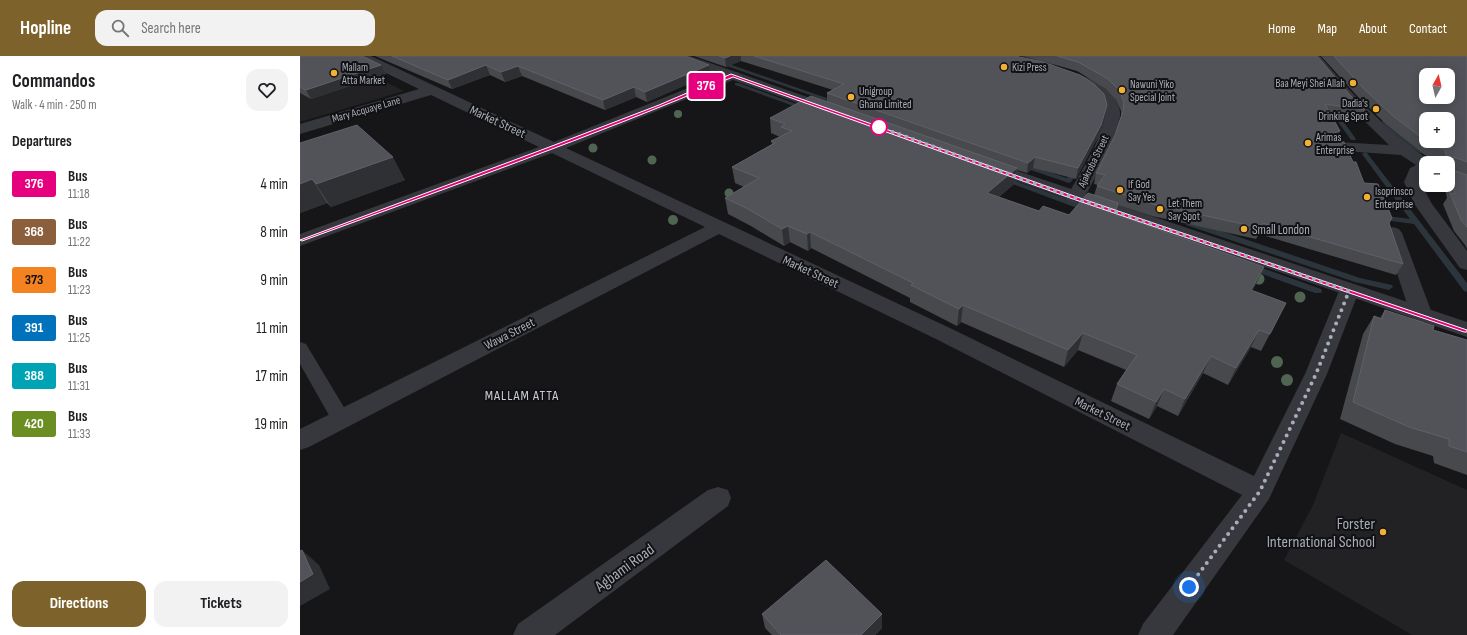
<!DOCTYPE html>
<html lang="en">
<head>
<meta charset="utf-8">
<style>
  :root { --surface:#fff; --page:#f2f2f2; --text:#202124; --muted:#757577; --accent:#7e622b }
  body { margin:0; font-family:"Sofia Sans Condensed",sans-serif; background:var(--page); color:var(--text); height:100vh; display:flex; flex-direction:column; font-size:15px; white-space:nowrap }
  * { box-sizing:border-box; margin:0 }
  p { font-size:13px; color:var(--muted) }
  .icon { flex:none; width:22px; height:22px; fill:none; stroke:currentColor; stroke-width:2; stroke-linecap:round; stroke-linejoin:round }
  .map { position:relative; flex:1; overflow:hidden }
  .panel { display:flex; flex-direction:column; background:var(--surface); width:300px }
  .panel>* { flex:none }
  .badge { padding:0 8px; border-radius:3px; font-size:14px; line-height:26px }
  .needle { width:26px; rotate:8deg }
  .fabs { position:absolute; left:1119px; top:12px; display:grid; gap:8px }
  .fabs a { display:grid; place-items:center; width:36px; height:36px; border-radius:8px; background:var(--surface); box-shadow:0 2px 10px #0003; font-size:20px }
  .you { position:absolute; width:20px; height:20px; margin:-10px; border:3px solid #fff; border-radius:50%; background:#1a73e8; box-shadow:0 0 0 6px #1a73e833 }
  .map>.badge { position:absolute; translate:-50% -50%; box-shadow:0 0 0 2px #fff }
  h2 { padding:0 12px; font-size:15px; line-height:36px }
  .round { display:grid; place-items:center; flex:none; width:42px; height:42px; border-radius:12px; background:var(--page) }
  .overview { display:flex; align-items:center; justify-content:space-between; height:68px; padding:0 12px }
  h1 { font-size:19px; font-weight:700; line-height:30px }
  .button { display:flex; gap:8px; margin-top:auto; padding:8px 12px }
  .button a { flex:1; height:46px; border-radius:12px; background:var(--accent); color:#fff; font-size:16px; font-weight:700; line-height:46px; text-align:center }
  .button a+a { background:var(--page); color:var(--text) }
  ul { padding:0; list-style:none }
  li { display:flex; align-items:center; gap:12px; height:48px; padding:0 12px }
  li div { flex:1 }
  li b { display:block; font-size:15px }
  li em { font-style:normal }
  li .badge { min-width:44px; font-weight:700; text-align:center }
  header { display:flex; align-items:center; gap:24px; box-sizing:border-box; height:56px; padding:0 20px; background:var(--accent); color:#fff }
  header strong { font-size:19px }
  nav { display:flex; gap:22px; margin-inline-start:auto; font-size:14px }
  .search { width:280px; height:36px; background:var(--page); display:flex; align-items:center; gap:10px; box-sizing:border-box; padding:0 14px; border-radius:12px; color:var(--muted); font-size:15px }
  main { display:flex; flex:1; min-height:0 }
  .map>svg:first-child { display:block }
  .built { fill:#222225 }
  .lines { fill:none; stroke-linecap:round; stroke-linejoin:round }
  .stream { fill:#2c353c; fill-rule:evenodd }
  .service { fill:#37383d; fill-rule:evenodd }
  .minor { fill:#37383d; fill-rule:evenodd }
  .tertiary { fill:#37383d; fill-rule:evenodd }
  .tree { fill:#506452 }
  .wall { fill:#47494d }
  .shaded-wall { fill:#2f3033 }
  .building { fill:#525359; stroke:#5f6168; fill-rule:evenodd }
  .line { fill:#e6007e; stroke:#fff }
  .walk { stroke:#a8adb8; stroke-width:4; stroke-dasharray:0 7.2 }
  .poi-dot { fill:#f2b134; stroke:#111113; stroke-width:1.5 }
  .stop-dot { fill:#fff; stroke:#e6007e; stroke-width:2 }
  .labels { text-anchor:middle; stroke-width:4; stroke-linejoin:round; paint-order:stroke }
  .far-poi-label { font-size:11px; fill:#a8adb8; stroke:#111113; text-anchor:start }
  .far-street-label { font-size:11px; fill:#a8adb8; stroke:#111113 }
  .street-label { font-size:13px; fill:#a8adb8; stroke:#111113 }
  .poi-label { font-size:13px; fill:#a8adb8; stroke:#111113; text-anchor:start }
  .neighbourhood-label { font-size:14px; letter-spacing:1px; fill:#c9ccd4; stroke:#111113 }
  .near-poi-label { font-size:16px; fill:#a8adb8; stroke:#111113; text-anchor:end }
  .near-street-label { font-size:16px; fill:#a8adb8; stroke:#111113 }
</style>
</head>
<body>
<header>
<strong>Hopline</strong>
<div class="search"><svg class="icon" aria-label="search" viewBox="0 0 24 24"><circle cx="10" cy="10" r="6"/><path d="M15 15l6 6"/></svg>Search here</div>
<nav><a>Home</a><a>Map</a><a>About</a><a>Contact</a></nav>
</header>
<main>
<section class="panel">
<div class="overview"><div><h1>Commandos</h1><p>Walk · 4 min · 250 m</p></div><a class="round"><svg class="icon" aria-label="heart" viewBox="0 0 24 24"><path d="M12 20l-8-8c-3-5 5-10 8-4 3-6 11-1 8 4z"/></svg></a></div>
<h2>Departures</h2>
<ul>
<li><span class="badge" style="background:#e6007e;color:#fff">376</span><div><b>Bus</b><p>11:18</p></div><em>4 min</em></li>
<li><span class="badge" style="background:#8b5e3c;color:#fff">368</span><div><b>Bus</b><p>11:22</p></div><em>8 min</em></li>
<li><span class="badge" style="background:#f58220;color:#111">373</span><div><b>Bus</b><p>11:23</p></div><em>9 min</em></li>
<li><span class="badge" style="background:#0072bc;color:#fff">391</span><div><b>Bus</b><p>11:25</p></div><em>11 min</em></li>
<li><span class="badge" style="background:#00a3b4;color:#fff">388</span><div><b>Bus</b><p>11:31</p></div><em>17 min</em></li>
<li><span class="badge" style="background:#6b8e23;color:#fff">420</span><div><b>Bus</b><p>11:33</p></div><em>19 min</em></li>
</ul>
<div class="button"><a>Directions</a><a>Tickets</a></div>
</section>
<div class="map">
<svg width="1167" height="579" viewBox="0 0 1167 579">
  <rect width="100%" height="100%" fill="#161618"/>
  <!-- built -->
  <path class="built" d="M0 0H34L104 35 0 66Z
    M1041 377 1167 434V579H1112L984 504 1013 449Z"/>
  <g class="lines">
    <!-- stream -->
    <path class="stream" d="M398 0H406L541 47 536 48Z
      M720 0H729L755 7 752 9Z
      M400 12 418 19 419 20 416 22 398 15V13Z
      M435 27H439L510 53 505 54 435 29Z
      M802 46 804 47C811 61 804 74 796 86L794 87 791 85C799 73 804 62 799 48Z
      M1029 51H1033L1056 83 1055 84H1051L1028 52Z
      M1082 64H1086L1113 87 1131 97V99C1116 101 1092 76 1082 66Z
      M1065 96 1067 97 1167 227V236L1164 235 1114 168 1077 163V159H1080L1110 163 1062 98Z
      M721 107 767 122 776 111H780L781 112 771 126 769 127 719 110 718 109Z
      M704 121 791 151 792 153 788 155H785L702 124V122Z
      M886 165H892L1060 222 1092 229 1093 231 1089 234 1055 226 886 169Z
      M948 209H954L1021 233 1022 235 1021 237H1015L948 213 947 211Z"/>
    <!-- service -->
    <path class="service" d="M0 286 6 288 51 363 48 368 41 371 34 368 0 308Z"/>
    <!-- minor -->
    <path class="minor" d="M55 0H71L254 86 428 16H438L440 19 438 22 266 92 652 273 954 420 1005 318 1039 235 1042 230 1049 229 1056 230 1059 235 1027 318 969 443 873 579H838L843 568 942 439 636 283 419 178 9 391 0 394V373L405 171 252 97 0 190V178L239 91 131 39 0 78V68L119 33 57 3Z
      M1007 0H1020C1053 40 1088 76 1132 106L1133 107H1126V117L1123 118 1120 126 1132 148 1167 195V214L1160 212 1115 149 1104 126 1110 112 1116 109 1101 99 1030 94 1028 91 1030 88 1036 86 1089 89 1047 48Z
      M779 19C796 23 818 37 820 56 822 73 792 130 781 146L775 147 769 146 766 142C776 124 811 70 805 51 800 38 786 31 774 26L772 23 774 20Z
      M1093 171 1099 173 1102 177 1133 260 1129 265 1122 267 1115 265 1111 260 1084 177 1087 173Z
      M418 431 428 434 431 442 428 450 255 579H213L218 568 408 434Z"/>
    <!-- tertiary -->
    <path class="tertiary" d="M372 0H390L536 51 538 54 536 57H526L374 3Z
      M688 105 1167 266V281L682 113 680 110 682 107Z"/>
  </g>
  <!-- trees -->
  <g class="tree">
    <circle cx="378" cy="58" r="4"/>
    <circle cx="293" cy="92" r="4.5"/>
    <circle cx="352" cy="104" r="4.5"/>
    <circle cx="429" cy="137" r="4.5"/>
    <circle cx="373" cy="164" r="5"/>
    <circle cx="959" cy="223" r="5.5"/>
    <circle cx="1000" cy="241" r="5.5"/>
    <circle cx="977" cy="306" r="6"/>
    <circle cx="987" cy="324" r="6"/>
  </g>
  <!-- wall -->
  <path class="wall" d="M0 0 81 9 86 18 11 43 0 37Z
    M75 0H385L409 9 411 18 347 46 336 41 305 54 222 20 205 26 190 19 152 33Z
    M394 0H715L804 59 799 79 776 123 733 112 727 117 717 114 714 128 699 141 739 155 769 159 794 139 797 130 798 129 794 128 796 117 815 79 821 62V55L816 44 806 33 777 15 724 0H1017L1050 39 1065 54 1061 63 1032 60 1040 75 1035 85H1034L1064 127 1089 167 1103 208 1096 219 959 178 956 183 852 160 818 149 815 158 956 228 952 235 986 247 961 295 951 291 928 329 903 317 878 360 857 350 849 363 811 345 817 328 826 314 778 294 764 311 661 266 657 270 610 246V242L511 192 508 195 490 186 484 190 451 170 428 158 425 142 444 131 435 127 432 111 472 88 471 85 480 81 471 77 470 62 527 46V37L533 34 441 5 426 11Z
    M1021 0H1167V119L1153 114 1167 119V193L1165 189 1154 175 1143 148 1147 142 1144 129H1148V107H1139V105L1125 99 1087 69 1059 42Z
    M0 87 105 124 31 151 27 147 0 157Z
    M1085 254 1133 274 1167 284V419L1134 407 1133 400 1095 388 1040 363 1063 278 1074 260 1080 262Z
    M462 558 582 572 575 579H472L465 572Z"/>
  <!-- shaded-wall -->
  <path class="shaded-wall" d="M430 0H441V5L426 11 425 2Z
    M81 9 86 18 11 43 6 34Z
    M186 9 190 19 152 33 148 24Z
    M409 9 411 18 347 46 345 36Z
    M218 10 222 20 205 26 201 16Z
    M334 31 336 41 305 54 303 44Z
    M807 49 799 79 776 123 778 112Z
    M1040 75 1035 85 1029 87 1034 77Z
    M93 101 105 124 31 151 16 128Z
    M735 101 733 112 727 117 728 107Z
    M717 112 714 128 685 153 687 137Z
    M12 123 27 147 0 157V128Z
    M488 170 490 186 484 190 482 173Z
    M510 176 511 192 508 195 507 178Z
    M964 211 956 228 943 251 951 234Z
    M663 249 661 266 657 270 659 253Z
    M959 274 951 291 928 329 936 312Z
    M783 277 778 294 764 311 768 294Z
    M911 300 903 317 878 360 885 343Z
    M864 333 857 350 849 363 856 346Z
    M2 494 19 509 30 533 0 550V526Z
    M582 558V572L575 579H561Z"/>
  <!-- building -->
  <path class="building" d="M0 0H62L81 9 6 34 0 31Z
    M92 0H385L409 9 345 36 334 31 303 44 218 10 201 16 186 9 148 24Z
    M419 0H430L425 2Z
    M454 0H715L743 6 780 19 794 28 804 38 807 49 801 69 778 112 735 101 728 107 527 37 544 28Z
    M757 0H1017L1050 39 1065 54 1025 48 1040 75 1034 77 1032 82 1035 85 1044 86 1053 106H1056L1064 127 1078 128 1092 162 1089 167 1103 208 962 167 961 172 856 149 797 130 805 119 796 117 815 79 823 55 824 46 819 34 808 23 778 6Z
    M1034 0H1167V106L1154 101 1153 114 1167 119V171L1161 164 1150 137 1155 138 1145 94 1131 89 1092 59 1064 33ZM1126 19H1148V41H1126ZM1126 63H1148V85H1126Z
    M511 40 717 112 687 137 739 155 743 150 769 159 788 137 818 147 815 158 964 211 951 234 986 247 970 278 959 274 936 312 911 300 885 343 864 333 856 346 817 328 837 299 783 277 768 294 663 249 659 253 611 229 613 227 510 176 507 178 488 170 482 173 448 153 425 142 459 122 432 111 475 87 471 85 492 75 481 71 485 68 470 62Z
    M57 69 93 101 16 128 12 123 0 128V87Z
    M1085 254 1134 270 1133 274 1167 284V396L1149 390V383L1109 371 1053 346 1074 260 1082 263Z
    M2 494 13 518 0 526V495Z
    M526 504 582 558 561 579H481L462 558Z"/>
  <!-- line -->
  <path class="line" d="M431 18 777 141 1167 274V276H1164L773 143 433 21C291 81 147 132 2 185L0 184 252 90 359 49Z"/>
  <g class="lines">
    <!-- walk -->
    <path class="walk" d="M579 71 775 142 1049 235 1016 318 960 435 889 531"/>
  </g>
  <!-- markers -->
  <g class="poi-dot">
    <circle cx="704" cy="11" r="4"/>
    <circle cx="34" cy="17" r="4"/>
    <circle cx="1053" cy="27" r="4"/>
    <circle cx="822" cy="34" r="4"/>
    <circle cx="551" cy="41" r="4"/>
    <circle cx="1076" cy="53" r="4"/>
    <circle cx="1008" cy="87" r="4"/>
    <circle cx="820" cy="134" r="4"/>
    <circle cx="1067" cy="141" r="4"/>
    <circle cx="860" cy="153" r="4"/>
    <circle cx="944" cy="173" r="4"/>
    <circle cx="1083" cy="476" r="4"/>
  </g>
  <circle class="stop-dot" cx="579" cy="71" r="8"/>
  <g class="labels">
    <!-- far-poi labels -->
    <g class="far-poi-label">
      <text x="42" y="15">Mallam<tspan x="42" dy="13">Atta Market</tspan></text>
      <text x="712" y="15">Kizi Press</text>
      <text x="1045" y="31" text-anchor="end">Baa Meyi Shei Allah</text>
      <text x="830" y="32">Nawuni Yiko<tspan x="830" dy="13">Special Joint</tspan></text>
      <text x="559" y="39">Unigroup<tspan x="559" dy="13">Ghana Limited</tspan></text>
      <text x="1068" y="51" text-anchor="end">Dadia's<tspan x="1068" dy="13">Drinking Spot</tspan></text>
      <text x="1016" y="85">Arimas<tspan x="1016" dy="13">Enterprise</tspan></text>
      <text x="828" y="132">If God<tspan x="828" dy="13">Say Yes</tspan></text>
      <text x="1075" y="139">Isoprinsco<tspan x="1075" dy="13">Enterprise</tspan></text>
      <text x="868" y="151">Let Them<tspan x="868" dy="13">Say Spot</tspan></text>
    </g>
    <!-- far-street labels -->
    <g class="far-street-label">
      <text transform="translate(66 53) rotate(-16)" y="4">Mary Acquaye Lane</text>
      <text transform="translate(793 105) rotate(-64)" y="4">Ajakroba Street</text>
    </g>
    <!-- street labels -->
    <g class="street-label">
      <text transform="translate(198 65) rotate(25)" y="5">Market Street</text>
      <text transform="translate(511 215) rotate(25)" y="5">Market Street</text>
      <text transform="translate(209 277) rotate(-27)" y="5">Wawa Street</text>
      <text transform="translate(803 357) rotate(26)" y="5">Market Street</text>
    </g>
    <!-- poi labels -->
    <g class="poi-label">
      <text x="952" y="178">Small London</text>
    </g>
    <!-- neighbourhood labels -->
    <g class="neighbourhood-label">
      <text x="222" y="344">MALLAM ATTA</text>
    </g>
    <!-- near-poi labels -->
    <g class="near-poi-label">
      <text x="1075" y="473">Forster<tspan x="1075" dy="18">International School</tspan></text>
    </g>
    <!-- near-street labels -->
    <g class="near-street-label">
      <text transform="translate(324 511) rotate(-36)" y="6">Agbami Road</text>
    </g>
  </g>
</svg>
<div class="fabs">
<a><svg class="needle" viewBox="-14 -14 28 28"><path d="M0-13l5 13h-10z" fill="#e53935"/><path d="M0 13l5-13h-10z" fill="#757577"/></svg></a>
<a>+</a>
<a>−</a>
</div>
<div class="you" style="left:889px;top:531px"></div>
<b class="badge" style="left:406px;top:30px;background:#e6007e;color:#fff">376</b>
</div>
</main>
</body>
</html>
